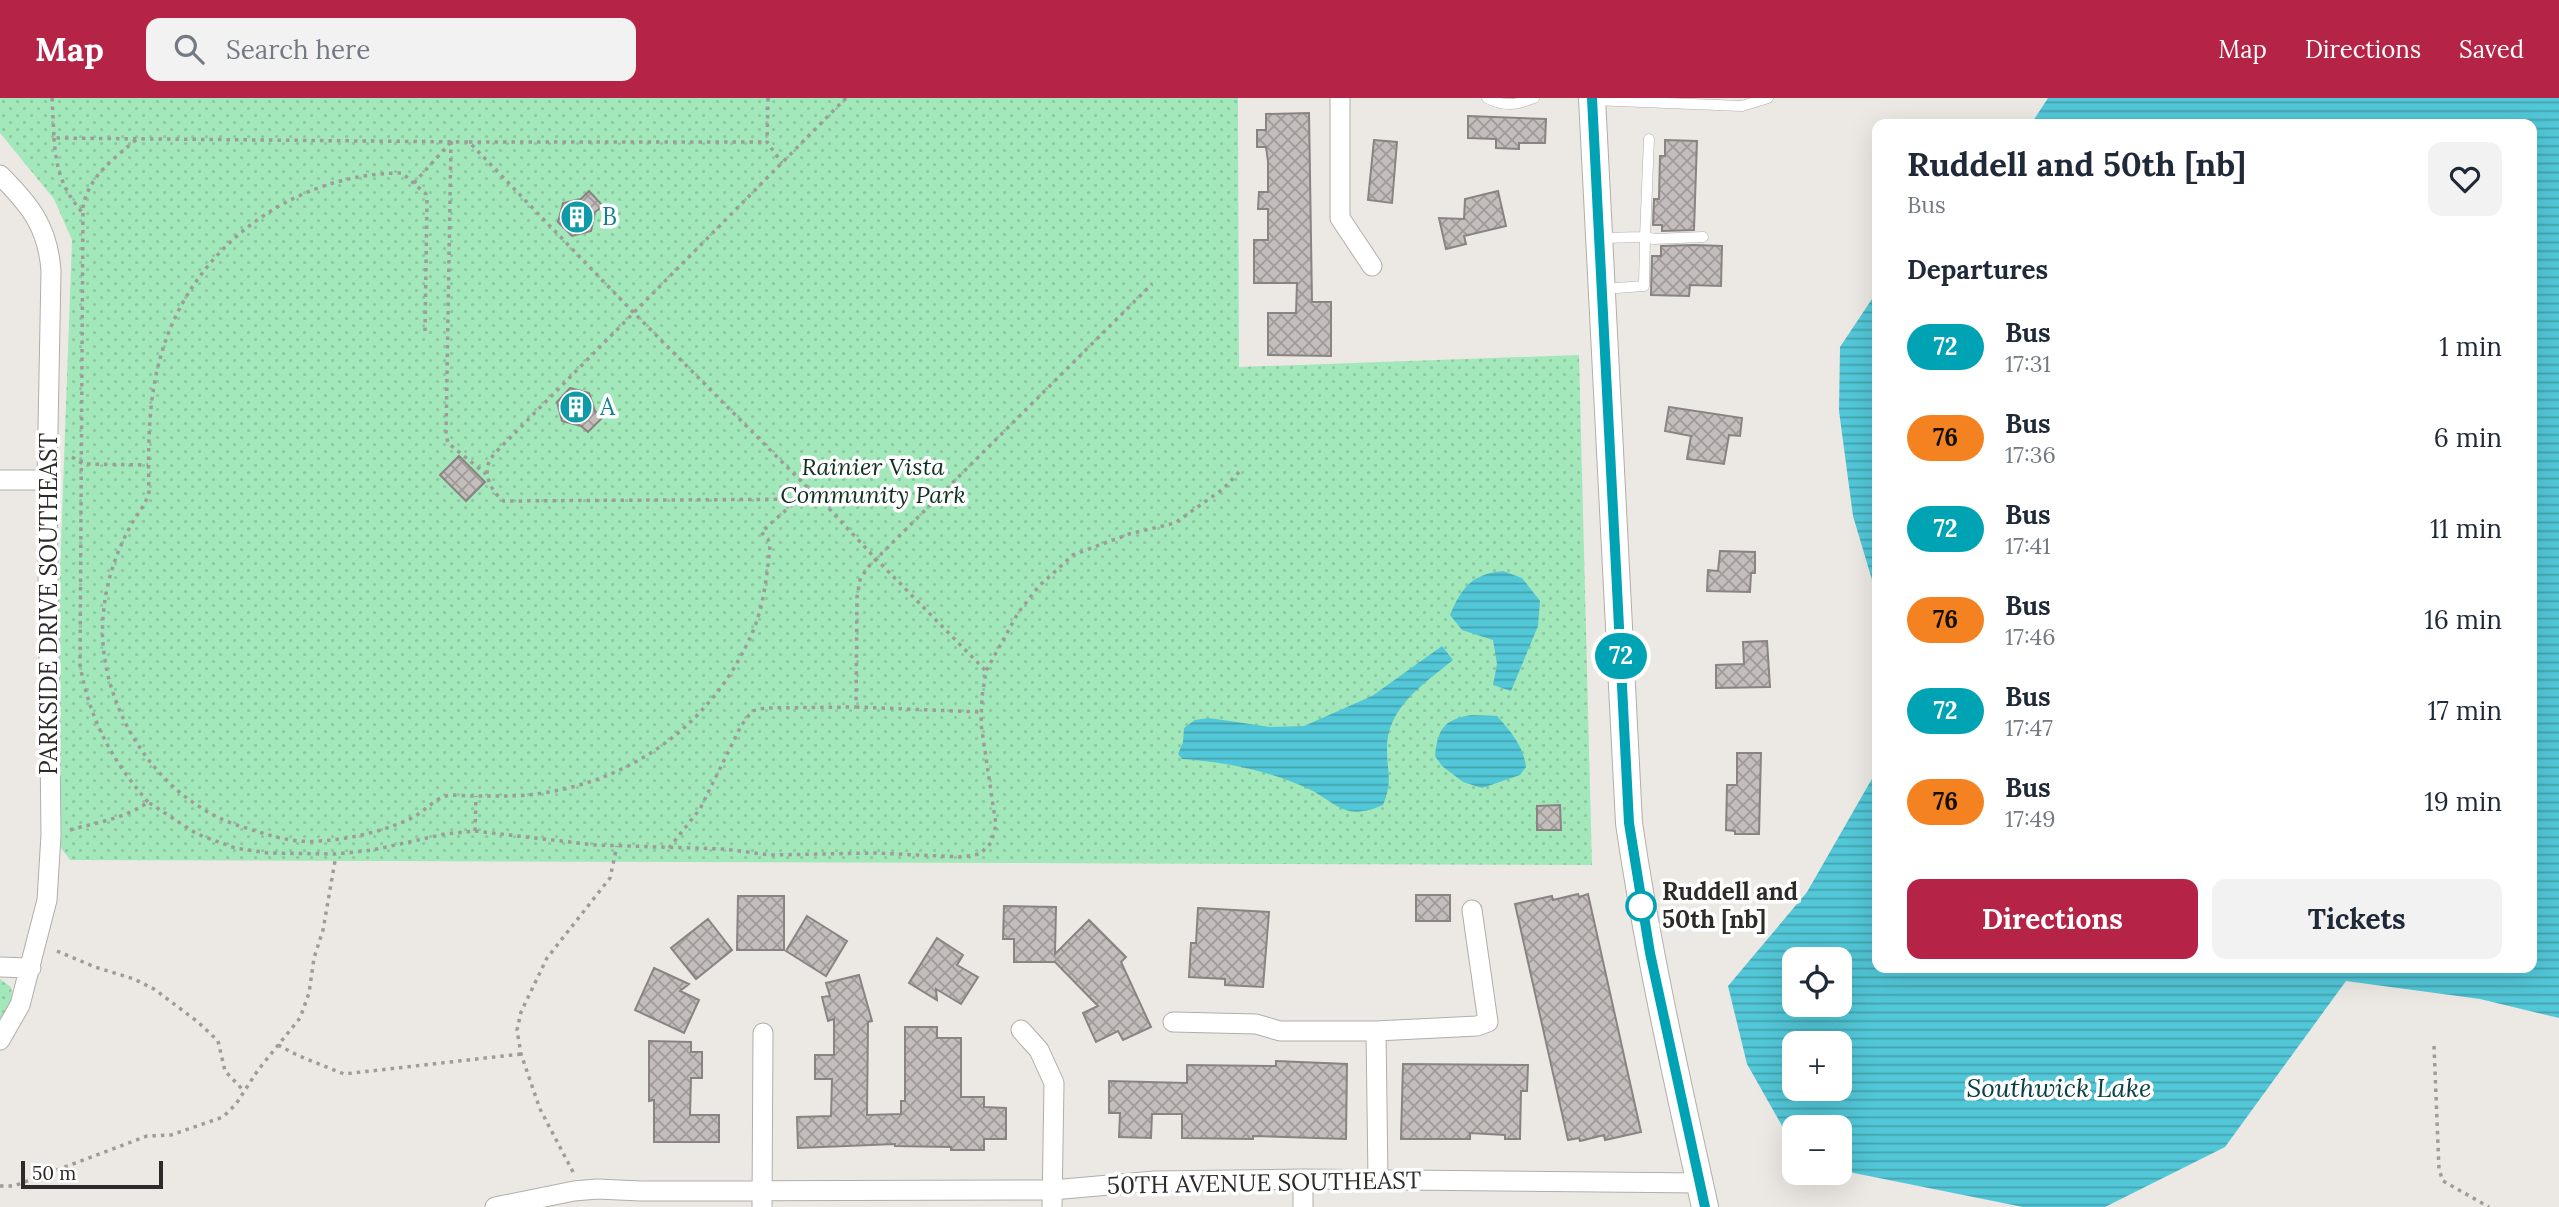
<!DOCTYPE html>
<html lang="en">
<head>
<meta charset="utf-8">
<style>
  :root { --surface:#fff; --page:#f2f2f3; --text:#1f2937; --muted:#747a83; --accent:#b52447 }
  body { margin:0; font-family:Lora,serif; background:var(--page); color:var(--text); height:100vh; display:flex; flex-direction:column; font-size:26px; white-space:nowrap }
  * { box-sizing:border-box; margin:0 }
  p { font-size:23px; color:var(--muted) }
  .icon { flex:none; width:38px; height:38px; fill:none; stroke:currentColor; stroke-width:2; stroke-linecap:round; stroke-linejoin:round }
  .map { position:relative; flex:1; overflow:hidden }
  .side { position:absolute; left:1872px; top:21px; width:665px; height:854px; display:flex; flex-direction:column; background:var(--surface); border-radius:14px; box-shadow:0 7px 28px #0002 }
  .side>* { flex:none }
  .badge { padding:0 14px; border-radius:23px; font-size:24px; line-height:46px }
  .fabs { position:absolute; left:1782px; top:849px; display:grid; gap:14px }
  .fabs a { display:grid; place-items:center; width:70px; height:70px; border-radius:14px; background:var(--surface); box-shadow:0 7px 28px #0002; font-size:35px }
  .scale { position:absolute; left:21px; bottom:18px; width:142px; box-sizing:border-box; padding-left:7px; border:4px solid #2c2b29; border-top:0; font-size:19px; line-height:24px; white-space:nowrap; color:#2c2b29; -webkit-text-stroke:5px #fff; paint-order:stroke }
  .map>.badge { position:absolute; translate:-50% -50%; box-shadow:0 0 0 4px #fff }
  h2 { padding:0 35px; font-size:26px; line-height:63px }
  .round { display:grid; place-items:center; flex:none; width:74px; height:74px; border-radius:14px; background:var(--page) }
  .overview { display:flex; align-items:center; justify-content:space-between; height:119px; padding:0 35px }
  h1 { font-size:33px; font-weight:700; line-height:52px }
  .primary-button { display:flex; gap:14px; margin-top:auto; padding:14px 35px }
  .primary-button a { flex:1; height:80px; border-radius:14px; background:var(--accent); color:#fff; font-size:28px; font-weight:700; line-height:80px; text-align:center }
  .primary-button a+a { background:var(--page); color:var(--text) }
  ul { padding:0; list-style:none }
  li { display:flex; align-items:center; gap:21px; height:91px; padding:0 35px }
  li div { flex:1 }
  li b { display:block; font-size:26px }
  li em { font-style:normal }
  li .badge { min-width:77px; font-weight:700; text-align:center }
  header { display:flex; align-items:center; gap:42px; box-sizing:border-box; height:98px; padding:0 35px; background:var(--accent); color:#fff }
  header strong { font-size:33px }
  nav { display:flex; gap:38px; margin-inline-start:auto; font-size:24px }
  .search { width:490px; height:63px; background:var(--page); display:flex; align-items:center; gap:18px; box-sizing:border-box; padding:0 24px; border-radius:14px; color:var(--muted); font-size:26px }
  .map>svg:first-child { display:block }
  .park { fill:url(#park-dots) }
  .water { fill:url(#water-rules); fill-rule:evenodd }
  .building { fill:url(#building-cross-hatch); stroke:#898382; stroke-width:2 }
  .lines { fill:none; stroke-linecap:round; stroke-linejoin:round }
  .lane-casing { stroke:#b1aea9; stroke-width:11 }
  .street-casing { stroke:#b1aea9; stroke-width:21 }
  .secondary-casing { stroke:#b1aea9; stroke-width:28 }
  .path { stroke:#9e9c98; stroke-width:3.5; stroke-dasharray:3.5 5; stroke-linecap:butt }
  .lane { stroke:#fff; stroke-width:10 }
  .street { stroke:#fff; stroke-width:19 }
  .secondary { stroke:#fff; stroke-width:26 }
  .line-casing { stroke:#fff; stroke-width:16 }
  .line { stroke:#00a3b4; stroke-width:10 }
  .stop-dot { fill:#fff; stroke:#00a3b4; stroke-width:3.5 }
  .labels { text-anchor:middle; stroke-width:7; stroke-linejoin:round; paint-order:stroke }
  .culture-label { font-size:24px; fill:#0d838f; stroke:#fff; text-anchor:start }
  .park-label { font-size:24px; font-style:italic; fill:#10321e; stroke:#fff }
  .street-label { font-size:24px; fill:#2c2b29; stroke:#fff }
  .stop-label { font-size:24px; font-weight:bold; fill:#2c2b29; stroke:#fff; text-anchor:start }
  .water-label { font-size:26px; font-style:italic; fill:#084047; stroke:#fff }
</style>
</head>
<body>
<header>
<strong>Map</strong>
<div class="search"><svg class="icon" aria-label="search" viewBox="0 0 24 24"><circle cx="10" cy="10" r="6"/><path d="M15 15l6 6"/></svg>Search here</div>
<nav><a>Map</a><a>Directions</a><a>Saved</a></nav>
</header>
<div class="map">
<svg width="2559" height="1109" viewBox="0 0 2559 1109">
  <defs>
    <pattern id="park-dots" width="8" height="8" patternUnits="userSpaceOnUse" patternTransform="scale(1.75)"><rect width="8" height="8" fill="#a3e8ba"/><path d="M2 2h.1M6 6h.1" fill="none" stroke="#8cc7a0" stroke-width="1.8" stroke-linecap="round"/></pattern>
    <pattern id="water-rules" width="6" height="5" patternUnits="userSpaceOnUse" patternTransform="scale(1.75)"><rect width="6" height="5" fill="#52c7d8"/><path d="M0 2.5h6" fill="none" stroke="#44a2af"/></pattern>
    <pattern id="building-cross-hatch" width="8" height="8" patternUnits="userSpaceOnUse" patternTransform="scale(1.75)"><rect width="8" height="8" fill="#c3bdbc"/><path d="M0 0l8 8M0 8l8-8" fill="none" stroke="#9f9a99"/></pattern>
  </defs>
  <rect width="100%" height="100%" fill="#ece9e4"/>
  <!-- park -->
  <path class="park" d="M0 0H1238L1239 269 1579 257 1592 767 70 762 51 737V721L72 142 54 101 0 35Z
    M0 881 11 889C14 902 9 913 0 922Z"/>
  <!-- water -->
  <path class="water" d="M2048 0H2559V920L2480 901 2346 883 2225 1049 2105 1109H2023L1839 1072V1029H1794V1049L1747 966 1728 888 1807 794 1877 672 1878 655V870H2532V26H2031ZM1839 861V906H1794V861ZM1794 945H1839V990H1794Z
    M1878 192V502L1853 418 1839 313 1840 249Z
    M1503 473 1522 480 1540 503 1538 528 1511 593 1493 587 1497 566 1493 542 1462 532 1450 517C1462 489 1472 476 1503 473Z
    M1442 548 1453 562C1425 585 1387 609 1387 650 1387 675 1393 683 1383 707 1372 712 1357 716 1346 712 1334 708 1324 699 1313 693 1271 673 1227 664 1182 661L1178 656 1183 644 1184 630 1195 622 1209 620 1270 629 1304 628 1372 598Z
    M1471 617 1497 618C1511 634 1523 647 1526 669L1520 677 1482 690 1463 684 1442 668 1435 658C1438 631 1443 622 1471 617Z"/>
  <!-- building -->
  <path class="building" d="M1309 15 1312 204H1331V258L1268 257V215H1296L1297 185H1254V142H1268V111H1258L1259 94H1268V63L1266 49H1257V32H1266V16Z
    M1468 18 1546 21 1545 45H1519V51L1496 50V41L1468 40Z
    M1374 42 1397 44 1392 105 1368 102Z
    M1665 42 1697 43 1694 132 1662 133V127H1653L1654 101H1659L1660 58H1665Z
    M589 93 603 108 595 114 591 133 572 138 558 124 563 105 581 101Z
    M1498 93 1506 128 1464 138 1466 146 1446 151 1439 120 1464 121 1465 101Z
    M1694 147 1722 148 1721 188 1690 187 1689 198 1651 197 1652 158H1661V148Z
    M570 290 589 295 595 313 602 320 588 334 581 328 562 323 557 304Z
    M1669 309 1742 320 1740 338 1729 337 1724 366 1687 361 1691 338 1665 333Z
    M459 358 485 384 466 403 440 377Z
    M1720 453 1755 454V475H1751L1750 494 1707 493 1708 472 1718 473Z
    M1767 543 1770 589 1716 590V567L1744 566 1743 544Z
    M1737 655H1761L1759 736H1735V733L1726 732 1727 687H1737Z
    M1560 707 1561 732H1537V708Z
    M1578 796 1579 799 1588 796 1641 1034 1605 1042 1604 1037 1580 1043 1579 1040 1568 1042 1515 806 1552 798 1553 802Z
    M1416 797H1450V823H1416Z
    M738 798H784V852H737Z
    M1004 808 1056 809 1055 856 1089 822 1126 859 1121 864 1151 929 1123 942 1118 933 1096 944 1083 915 1098 908 1055 864H1014V841H1003Z
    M1198 810 1269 814 1263 889 1225 887V881L1189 879 1191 845H1196Z
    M807 818 847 843 826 878 786 853Z
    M708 821 732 852 696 881 671 850Z
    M937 840 963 857 957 867 978 879 961 906 936 891 937 902 909 885Z
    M654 870 689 886 680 893 699 902 684 935 635 912Z
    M859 877 872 923 868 924 867 1017 901 1016V1003H905V929H937V940H961V999H984V1009L1006 1010V1041H984V1052H951V1049L895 1048V1046L798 1050 797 1019 831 1018 832 981H815V957H834V921L828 923 822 899 830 898 826 885Z
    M649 943 691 944V954H702V980H691L690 1017H719V1044H654V1002L649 1003Z
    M1276 963 1347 966 1346 1041 1253 1038V1041L1182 1040V1016H1152L1151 1040 1119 1039 1120 1015H1109V983L1187 985V967L1276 968Z
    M1403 966 1528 967 1527 993H1521L1520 1041H1505V1037L1470 1035V1041H1401Z"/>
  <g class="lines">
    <defs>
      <path id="lane" d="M1487 0C1504 9 1517 7 1534 0
        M1593 2 1742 8 1768 0
        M1600 140 1645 139 1649 41
        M1603 191 1644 188 1645 139 1654 141 1703 139"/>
      <path id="street" d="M1340 0V120L1372 168
        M0 77C30 107 48 129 51 173L47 382 51 737 47 802 20 907 0 942
        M0 382H47
        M0 869 31 870
        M1173 924 1256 926 1280 933H1376L1477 928 1488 924 1472 812
        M1021 932 1039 952 1054 985 1052 1109
        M1376 933 1378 1082
        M1303 1081V1109
        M495 1109 574 1093 597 1091 641 1093 1052 1092 1155 1083 1303 1081 1700 1085
        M762 1109 763 935"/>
      <path id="secondary" d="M1592 0 1629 725C1648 855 1677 982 1705 1109"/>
    </defs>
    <!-- lane casing -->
    <use href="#lane" class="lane-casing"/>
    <!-- street casing -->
    <use href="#street" class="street-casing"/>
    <!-- secondary casing -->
    <use href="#secondary" class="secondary-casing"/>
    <!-- path -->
    <path class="path" d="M52 0 54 40 469 44 633 214 818 400
      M768 0 767 44 782 65
      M846 0 502 348C498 352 493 357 490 362 482 376 492 395 504 403L820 401 876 461 986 573
      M54 40C56 70 62 91 82 114
      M136 42C113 61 89 78 83 109L80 567C90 622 111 661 148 704
      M451 43 446 336 448 345 486 376
      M469 44H767
      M414 85 450 45
      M425 233 427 102 426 96 402 75C292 75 191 151 161 257 148 302 148 348 149 394 146 407 137 416 131 427 117 452 107 481 104 510 94 583 135 667 197 707 215 720 235 727 256 733 277 740 297 745 320 743 352 741 385 733 414 719 424 713 435 701 446 698 454 696 465 698 473 698 499 698 523 699 549 694 641 678 716 620 753 533 764 507 767 477 770 448L768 441 761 434 810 391
      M72 359 83 366 148 367
      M856 609 981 614
      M70 732C97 724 125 721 148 704L197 736 235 750 268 755 336 756 373 752 445 736 475 733 595 747 724 751 770 757 875 755 962 759 980 756 991 745 996 727 981 626 982 599 986 573 1018 515 1039 488 1073 457 1129 436 1175 425 1223 391 1241 372
      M475 733 476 698
      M669 750 700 711 741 628 752 613 765 610 856 609 857 499 860 482 867 470 1152 186
      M57 853 95 869 134 881 154 891 198 924 218 943 225 973 244 993
      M278 947 299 958 344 976 521 956
      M2434 948 2439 1072 2443 1083 2489 1109
      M573 1074 540 1011 521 956 517 932 521 914 547 860 610 780 617 748
      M0 1088H14L147 1038 171 1037 223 1019 236 1006 258 972 300 920 309 895 314 860 323 832 335 763"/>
    <!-- lane -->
    <use href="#lane" class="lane"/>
    <!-- street -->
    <use href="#street" class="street"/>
    <!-- secondary -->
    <use href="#secondary" class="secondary"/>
  </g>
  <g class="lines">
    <defs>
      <path id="line" d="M1592 0 1629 725 1650 855 1705 1109"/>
    </defs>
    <!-- line casing -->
    <use href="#line" class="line-casing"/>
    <!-- line -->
    <use href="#line" class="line"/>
  </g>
  <!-- icons -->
  <defs>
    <symbol id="building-disc" viewBox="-11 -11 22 22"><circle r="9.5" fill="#0f9aa8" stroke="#fff"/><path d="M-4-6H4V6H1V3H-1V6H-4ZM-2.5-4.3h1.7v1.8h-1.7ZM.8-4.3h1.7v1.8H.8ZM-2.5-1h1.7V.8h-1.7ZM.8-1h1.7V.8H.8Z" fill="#fff"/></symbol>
  </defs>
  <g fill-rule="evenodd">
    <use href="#building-disc" x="558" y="100" width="38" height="38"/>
    <use href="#building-disc" x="557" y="290" width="38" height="38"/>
  </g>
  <!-- markers -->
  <circle class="stop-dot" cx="1641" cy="808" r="14"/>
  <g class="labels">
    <!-- culture labels -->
    <g class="culture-label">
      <text x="602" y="127">B</text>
      <text x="600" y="317">A</text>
    </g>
    <!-- park labels -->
    <g class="park-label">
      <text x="873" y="377">Rainier Vista<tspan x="873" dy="28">Community Park</tspan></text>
    </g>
    <!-- street labels -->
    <g class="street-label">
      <text transform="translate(49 506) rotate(-90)" y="8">PARKSIDE DRIVE SOUTHEAST</text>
      <text transform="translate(1264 1085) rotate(-1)" y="8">50TH AVENUE SOUTHEAST</text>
    </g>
    <!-- stop labels -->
    <g class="stop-label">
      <text x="1662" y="802">Ruddell and<tspan x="1662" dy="28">50th [nb]</tspan></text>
    </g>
    <!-- water labels -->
    <g class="water-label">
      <text x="2059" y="999">Southwick Lake</text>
    </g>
  </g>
</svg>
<div class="fabs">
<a><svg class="icon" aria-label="locate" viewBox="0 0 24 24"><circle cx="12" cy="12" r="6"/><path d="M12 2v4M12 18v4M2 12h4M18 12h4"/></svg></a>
<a>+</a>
<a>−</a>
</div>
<div class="scale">50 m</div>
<b class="badge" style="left:1621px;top:558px;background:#00a3b4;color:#fff">72</b>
<section class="side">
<div class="overview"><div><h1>Ruddell and 50th [nb]</h1><p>Bus</p></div><a class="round"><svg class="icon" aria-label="heart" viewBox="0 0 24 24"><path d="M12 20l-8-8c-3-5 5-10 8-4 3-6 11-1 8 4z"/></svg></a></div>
<h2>Departures</h2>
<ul>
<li><span class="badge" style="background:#00a3b4;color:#fff">72</span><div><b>Bus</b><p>17:31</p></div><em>1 min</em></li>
<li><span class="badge" style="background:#f58220;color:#111">76</span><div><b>Bus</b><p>17:36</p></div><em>6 min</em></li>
<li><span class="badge" style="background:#00a3b4;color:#fff">72</span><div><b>Bus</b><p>17:41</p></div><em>11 min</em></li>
<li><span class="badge" style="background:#f58220;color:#111">76</span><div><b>Bus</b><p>17:46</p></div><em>16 min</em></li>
<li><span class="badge" style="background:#00a3b4;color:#fff">72</span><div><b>Bus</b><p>17:47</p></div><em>17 min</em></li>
<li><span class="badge" style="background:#f58220;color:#111">76</span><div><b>Bus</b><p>17:49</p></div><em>19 min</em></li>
</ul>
<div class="primary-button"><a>Directions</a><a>Tickets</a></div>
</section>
</div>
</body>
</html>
